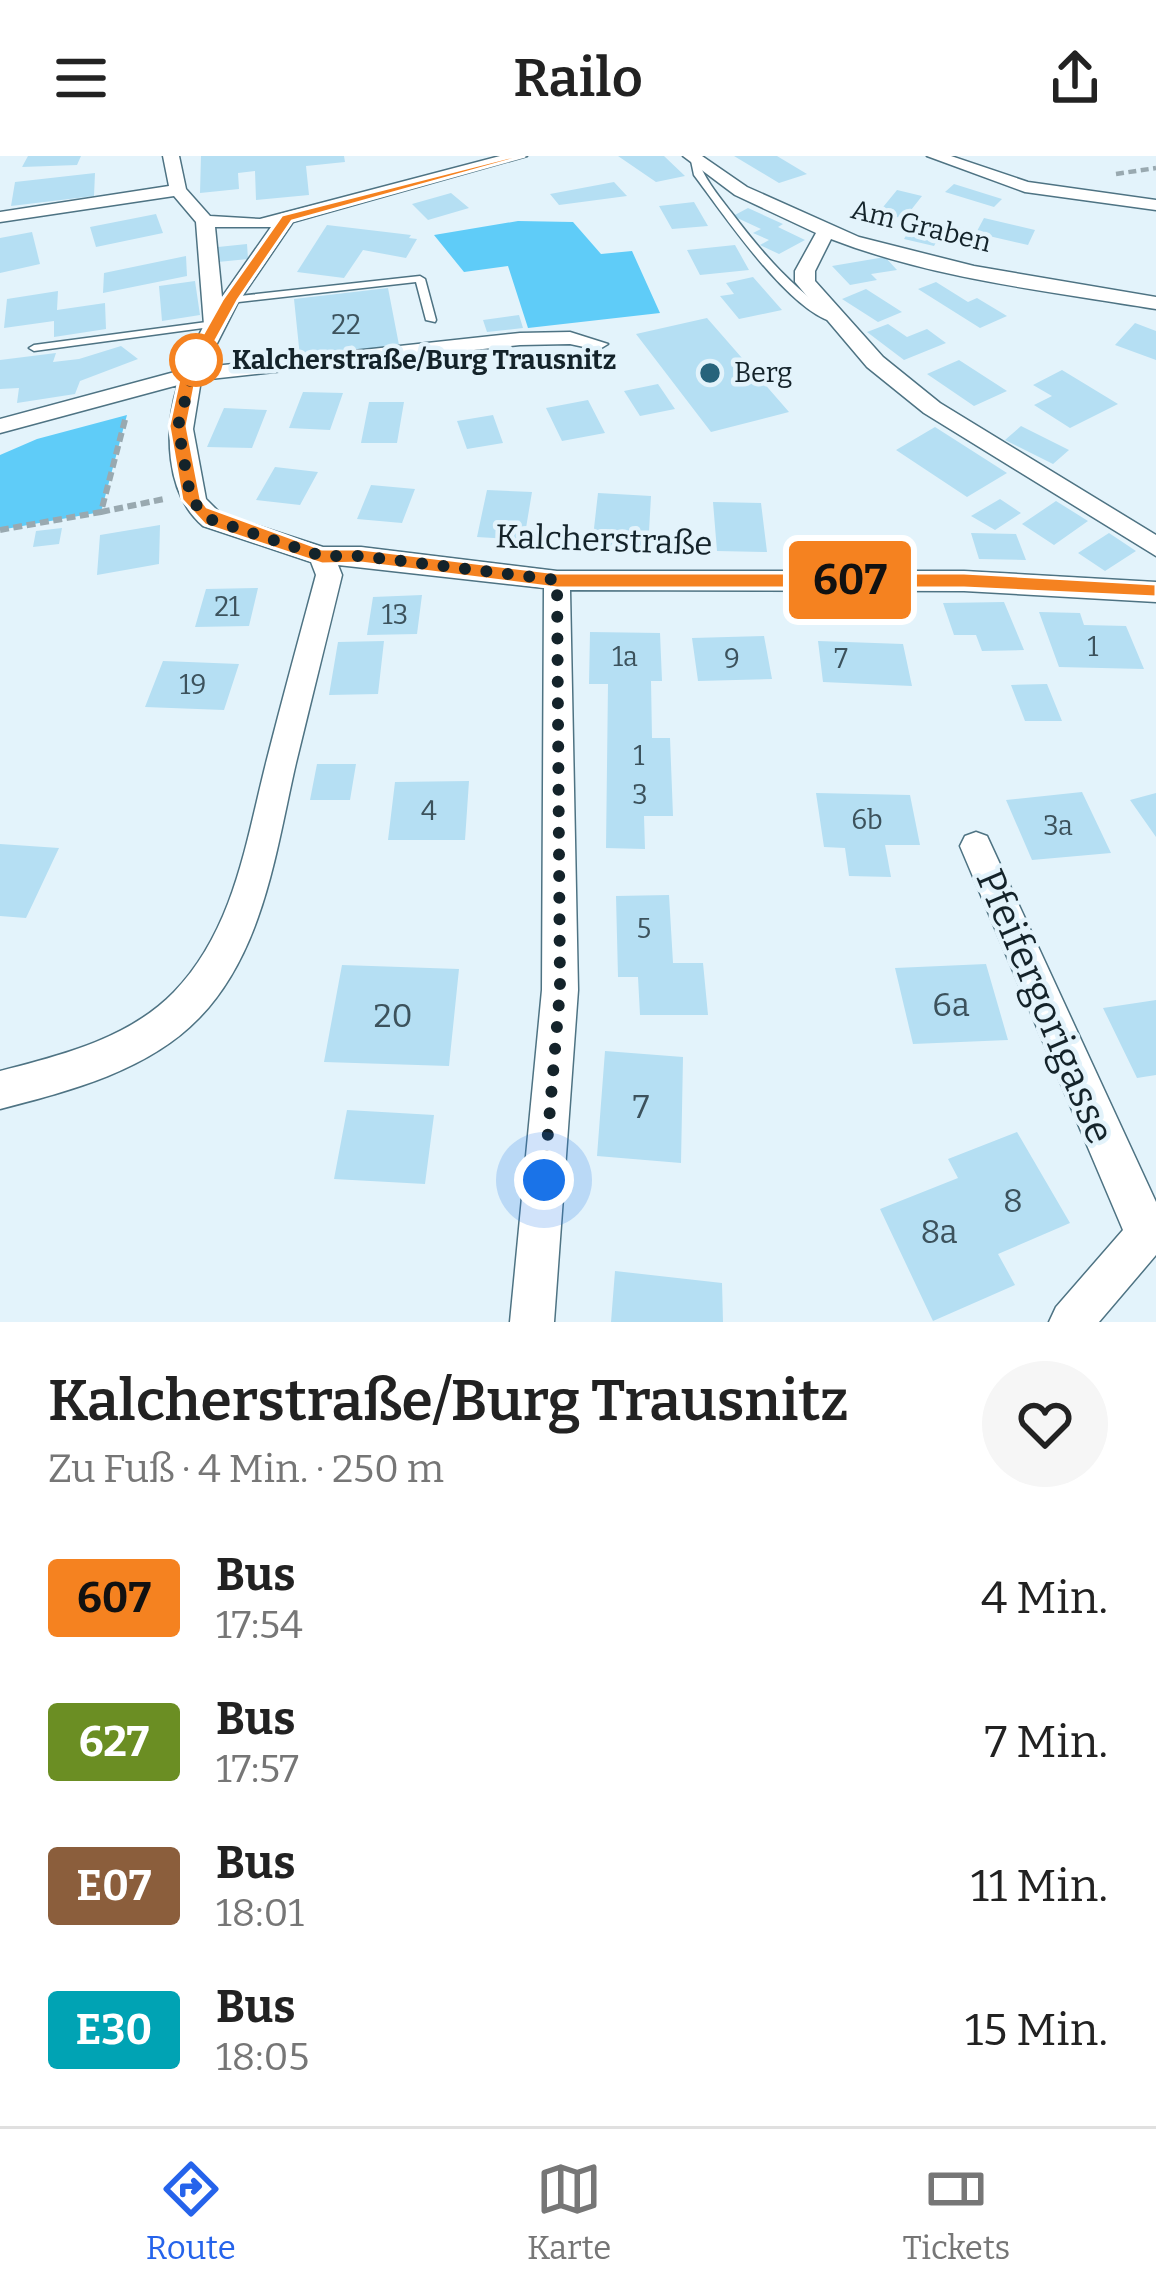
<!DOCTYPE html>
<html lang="de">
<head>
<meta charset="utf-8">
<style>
  :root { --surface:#fff; --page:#f6f6f6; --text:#222; --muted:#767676; --line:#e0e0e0; --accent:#2563eb }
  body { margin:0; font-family:Bitter,serif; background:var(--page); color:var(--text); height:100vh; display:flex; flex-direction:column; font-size:45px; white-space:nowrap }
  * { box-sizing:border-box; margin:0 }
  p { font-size:39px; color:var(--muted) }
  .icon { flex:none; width:66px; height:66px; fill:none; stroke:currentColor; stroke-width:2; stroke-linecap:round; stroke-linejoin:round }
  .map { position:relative; height:1166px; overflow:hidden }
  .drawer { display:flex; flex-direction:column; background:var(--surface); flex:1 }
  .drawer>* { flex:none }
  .badge { padding:0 24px; border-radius:9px; font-size:42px; line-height:78px }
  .you { position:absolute; width:60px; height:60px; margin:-30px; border:9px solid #fff; border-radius:50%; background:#1a73e8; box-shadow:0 0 0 18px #1a73e833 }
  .map>.badge { position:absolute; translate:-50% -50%; box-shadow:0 0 0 6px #fff }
  .round { display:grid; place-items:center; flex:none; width:126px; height:126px; border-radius:63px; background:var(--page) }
  .summary { display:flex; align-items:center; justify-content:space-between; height:204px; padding:0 48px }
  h1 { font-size:57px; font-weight:600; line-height:90px }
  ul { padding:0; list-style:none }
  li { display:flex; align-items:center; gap:36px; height:144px; padding:0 48px }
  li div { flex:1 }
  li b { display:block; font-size:45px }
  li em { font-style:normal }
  li .badge { min-width:132px; font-weight:700; text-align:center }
  header { display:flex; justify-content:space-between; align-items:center; height:156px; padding:0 48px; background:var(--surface); font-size:54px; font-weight:600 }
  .menu { display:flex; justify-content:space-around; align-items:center; height:168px; border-top:3px solid var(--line); background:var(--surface); font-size:33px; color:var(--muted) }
  .menu a { display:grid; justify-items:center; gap:6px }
  .menu .active { color:var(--accent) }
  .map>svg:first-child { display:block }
  .green { fill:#5fccf8 }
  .building { fill:#b5dff3 }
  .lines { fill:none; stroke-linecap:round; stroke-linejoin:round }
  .service-casing { stroke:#4e7383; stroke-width:3 }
  .minor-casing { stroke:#4e7383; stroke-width:3 }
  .path-far1 { stroke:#99a9b0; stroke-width:4.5; stroke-dasharray:8 4.5; stroke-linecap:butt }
  .path { stroke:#99a9b0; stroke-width:6; stroke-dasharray:9 4.5; stroke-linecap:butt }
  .service { fill:#fff; fill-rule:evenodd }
  .minor { fill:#fff; fill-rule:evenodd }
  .line { fill:#f58220; stroke:#fff; stroke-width:3 }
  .walk { stroke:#14232a; stroke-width:12; stroke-dasharray:0 21.6 }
  .stop-dot { fill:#fff; stroke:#f58220; stroke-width:6 }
  .poi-dot { fill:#27637b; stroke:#e3f3fb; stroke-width:4.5 }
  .labels { text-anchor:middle; stroke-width:9; stroke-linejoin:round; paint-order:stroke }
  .far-street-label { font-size:27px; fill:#14232a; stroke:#e3f3fb }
  .number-label { font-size:27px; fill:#3c525c }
  .far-stop-label { font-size:27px; font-weight:bold; fill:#14232a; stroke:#e3f3fb; text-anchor:start }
  .far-poi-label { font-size:27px; fill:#14232a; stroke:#e3f3fb; text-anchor:start }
  .street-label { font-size:33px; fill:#14232a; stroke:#e3f3fb }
  .near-number-label { font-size:33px; fill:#3c525c }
  .near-street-label { font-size:39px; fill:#14232a; stroke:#e3f3fb }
</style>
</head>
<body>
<header><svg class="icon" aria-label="menu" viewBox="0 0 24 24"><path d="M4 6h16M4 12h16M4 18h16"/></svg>Railo<svg class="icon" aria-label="share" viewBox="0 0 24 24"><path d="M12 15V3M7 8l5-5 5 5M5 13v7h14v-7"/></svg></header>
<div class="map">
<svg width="1156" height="1166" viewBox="0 0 1156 1166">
  <rect width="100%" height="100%" fill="#e3f3fb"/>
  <!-- green -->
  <path class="green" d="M518 65 573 66 601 98 632 95 660 157 528 172 508 110 464 116 434 79Z
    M127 259 101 356 0 374V299L37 283Z"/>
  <!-- building -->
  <path class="building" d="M28 0H81L77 9 22 11Z
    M201 0H344L345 6 306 10 309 39 256 44 255 15 238 17 239 33 200 37Z
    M618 0H664L685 20 656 26Z
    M734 0H777L807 18 779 27Z
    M95 17 94 40 11 50 15 26Z
    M614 26 627 40 559 49 550 38Z
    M954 28 1002 43 994 51 945 36Z
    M897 34 922 40 904 63 879 56Z
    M451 37 469 52 428 64 412 48Z
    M694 46 708 70 672 73 659 50Z
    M748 52 783 68 778 71 805 84 779 98 760 89 769 84 753 77 761 73 733 60Z
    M156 58 163 77 96 91 90 71Z
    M984 62 1035 74 1028 89 976 77Z
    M916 63 945 70 934 90 904 83Z
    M327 69 411 79 409 82 417 83 406 102 363 94 344 122 297 116Z
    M32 76 40 108 0 117V82Z
    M247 88 248 103 218 106V91Z
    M735 89 749 114 700 119 687 94Z
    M186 100 187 120 103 137 104 117Z
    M885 101 897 114 871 118 877 124 850 129 832 110Z
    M753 121 782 154 739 163 720 140 734 138 726 127Z
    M195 125 200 159 162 165 159 130Z
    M936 126 968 146 977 142 1007 160 980 172 918 133Z
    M388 132 399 189 300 201 294 143Z
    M866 133 902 156 878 166 842 143Z
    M58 135 57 154 105 147 106 173 54 181V165L4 172 7 143Z
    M519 159 523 172 487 176 483 164Z
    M707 162 789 256 711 276 636 178Z
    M1135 167 1156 175V204L1115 189Z
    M888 168 907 181 927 173 946 187 904 204 867 176Z
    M121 190 138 203 80 225 75 238 17 247 19 232 0 233V204L56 197 53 206 79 203Z
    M959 204 1007 235 974 250 927 218Z
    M1062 214 1118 248 1070 272 1034 249 1052 240 1033 229Z
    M658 228 675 253 640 260 624 235Z
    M303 236 343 237 330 274 289 272Z
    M588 244 605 277 562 285 546 252Z
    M369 246H404L397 287H361Z
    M224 252 267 254 252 292 207 291Z
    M493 259 503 287 467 293 457 265Z
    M1021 270 1069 294 1053 308 1005 284Z
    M935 271 1007 317 967 341 896 294Z
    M275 311 318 316 300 349 256 344Z
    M371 329 415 333 402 367 357 363Z
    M487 334 532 336 524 384 477 381Z
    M598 337 651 340 648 393 592 390Z
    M1000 343 1021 357 995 374 971 360Z
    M1056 345 1088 365 1054 389 1022 368Z
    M713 346 761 347 767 396 717 395Z
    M160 369 159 408 97 419 100 379Z
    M62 372 59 388 33 391 36 375Z
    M971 377 1016 378 1026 404 979 403Z
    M1109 377 1136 395 1105 415 1078 397Z
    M258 432 249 470 195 471 206 433Z
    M422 439 417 478 367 479 373 441Z
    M1004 446 1024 494 982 495 976 479H954L943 447Z
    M1039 456 1080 457 1084 469 1126 470 1144 513 1059 511Z
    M590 476 660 477 662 525H651L652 582H670L673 660H644L645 693 606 692 608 528H589Z
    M764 480 772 523 698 525 692 482Z
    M384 485 378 538 329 539 338 486Z
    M818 485 903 488 912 530 823 526Z
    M163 505 239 508 224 554 145 551Z
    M1047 528 1062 565H1025L1011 529Z
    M317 608H356L350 644H310Z
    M469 625 465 684H388L395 626Z
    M1082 636 1111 697 1032 704 1006 644Z
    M816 637 910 639 920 689H885L891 721 849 720 845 692 824 691Z
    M1156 637V681L1130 644Z
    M0 688 59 692 26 762 0 760Z
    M669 739 673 807H703L708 859H640L638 821H618L616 740Z
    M986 808 1008 884 913 888 895 812Z
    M342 809 459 813 449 910 324 906Z
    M1156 844V919L1137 922 1103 852Z
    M605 895 683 901 681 1007 597 1000Z
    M347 954 434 959 425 1028 334 1023Z
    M1017 976 1070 1067 998 1098 1015 1129 933 1165 880 1053 958 1022 948 1003Z
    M615 1115 722 1127 723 1166H611Z"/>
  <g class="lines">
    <defs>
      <path id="service" d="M690 0H696C704 22 717 38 731 56 762 97 794 134 838 163V167C792 161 722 56 694 19Z
        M420 120 425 123 436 164 435 166 426 164 416 126 230 147 225 144 230 141Z
        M214 165 218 166V170L34 195 29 192 34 189Z"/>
      <path id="minor" d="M163 0H179L186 33 210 60 260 63 500 0H527L293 66 237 148 205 211 520 177 570 176 608 188 598 194 570 188 520 189 201 224 193 273 206 343 221 358 323 391H361L557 415H964L1156 426V446L964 435 570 434 578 834 554 1166H510L542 834 544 432 338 409 342 419C327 482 311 544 296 607 276 694 264 795 199 862 148 915 69 935 0 953V915C62 899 128 883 174 836 234 774 246 686 266 607 282 544 299 482 316 419L311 406 203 370C165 338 164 273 178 229L0 277V263L182 214 204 169 196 66 174 40 0 66V56L169 30ZM215 71H271L222 141Z
        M683 0H702L747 31 859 81 974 110 1156 141V153C1048 135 934 123 831 83L815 115V125L883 201 940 247 1156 379V400L924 257 867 211 795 126V115L816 77 735 39Z
        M927 0H951L1028 26 1156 44V54L1025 36Z
        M976 676 987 680 1156 1046V1099L1099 1166H1049L1056 1151 1123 1074 960 690 965 680Z"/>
    </defs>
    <!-- service casing -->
    <use href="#service" class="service-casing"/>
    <!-- minor casing -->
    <use href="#minor" class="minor-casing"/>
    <!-- path-far1 -->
    <path class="path-far1" d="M1116 18 1156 12"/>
    <!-- path -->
    <path class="path" d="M101 356 164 343
      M0 374 101 356 126 260"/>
    <!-- service -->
    <use href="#service" class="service"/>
    <!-- minor -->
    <use href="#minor" class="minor"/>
  </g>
  <!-- line -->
  <path class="line" d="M514 0H525L292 65 238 144 197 219 187 270 201 343 207 351 322 393H361L557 417H964L1156 428V441L964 432H557L361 407 322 408 205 369 182 344 169 270 180 219 222 144 282 59Z"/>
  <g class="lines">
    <!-- walk -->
    <path class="walk" d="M196 204 178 270 191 344 212 364 322 400H361L557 424 560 834 544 1024"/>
  </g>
  <!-- markers -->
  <circle class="stop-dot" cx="196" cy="204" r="24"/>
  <circle class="poi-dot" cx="710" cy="217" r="12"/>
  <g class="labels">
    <!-- far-street labels -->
    <g class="far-street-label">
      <text transform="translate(921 70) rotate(14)" y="9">Am Graben</text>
    </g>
    <!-- number labels -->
    <g class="number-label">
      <text x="346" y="178">22</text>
      <text x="227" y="460">21</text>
      <text x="395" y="468">13</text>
      <text x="1093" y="500">1</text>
      <text x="625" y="510">1a</text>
      <text x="732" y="512">9</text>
      <text x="841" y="512">7</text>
      <text x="193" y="538">19</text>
      <text x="639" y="609">1</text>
      <text x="640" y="648">3</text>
      <text x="429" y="664">4</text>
      <text x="867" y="673">6b</text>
      <text x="1058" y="679">3a</text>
      <text x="644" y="782">5</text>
    </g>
    <!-- far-stop labels -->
    <g class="far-stop-label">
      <text x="232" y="213">Kalcherstraße/Burg Trausnitz</text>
    </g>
    <!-- far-poi labels -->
    <g class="far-poi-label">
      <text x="734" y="226">Berg</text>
    </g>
    <!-- street labels -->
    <g class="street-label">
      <text transform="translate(604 383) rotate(2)" y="12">Kalcherstraße</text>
    </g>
    <!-- near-number labels -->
    <g class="near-number-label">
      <text x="951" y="860">6a</text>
      <text x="393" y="871">20</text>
      <text x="641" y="962">7</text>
      <text x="1013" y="1056">8</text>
      <text x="939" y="1087">8a</text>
    </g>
    <!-- near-street labels -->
    <g class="near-street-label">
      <text transform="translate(1046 850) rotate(67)" y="14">Pfeifergorigasse</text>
    </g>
  </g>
</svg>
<div class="you" style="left:544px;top:1024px"></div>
<b class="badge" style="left:850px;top:424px;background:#f58220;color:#111">607</b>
</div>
<section class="drawer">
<div class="summary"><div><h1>Kalcherstraße/Burg Trausnitz</h1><p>Zu Fuß · 4 Min. · 250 m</p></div><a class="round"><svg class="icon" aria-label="heart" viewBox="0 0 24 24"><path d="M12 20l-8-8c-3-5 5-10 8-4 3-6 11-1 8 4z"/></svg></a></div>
<ul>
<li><span class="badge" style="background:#f58220;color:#111">607</span><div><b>Bus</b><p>17:54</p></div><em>4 Min.</em></li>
<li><span class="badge" style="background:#6b8e23;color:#fff">627</span><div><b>Bus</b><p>17:57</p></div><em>7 Min.</em></li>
<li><span class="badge" style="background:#8b5e3c;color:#fff">E07</span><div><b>Bus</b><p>18:01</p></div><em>11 Min.</em></li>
<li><span class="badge" style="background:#00a3b4;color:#fff">E30</span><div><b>Bus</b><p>18:05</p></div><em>15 Min.</em></li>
</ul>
</section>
<nav class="menu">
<a class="active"><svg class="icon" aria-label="directions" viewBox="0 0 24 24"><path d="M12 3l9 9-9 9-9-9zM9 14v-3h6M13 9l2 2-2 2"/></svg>Route</a>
<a><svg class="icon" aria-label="map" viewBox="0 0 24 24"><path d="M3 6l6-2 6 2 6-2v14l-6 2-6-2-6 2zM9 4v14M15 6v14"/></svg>Karte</a>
<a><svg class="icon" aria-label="tickets" viewBox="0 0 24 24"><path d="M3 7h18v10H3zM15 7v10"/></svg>Tickets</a>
</nav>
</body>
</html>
